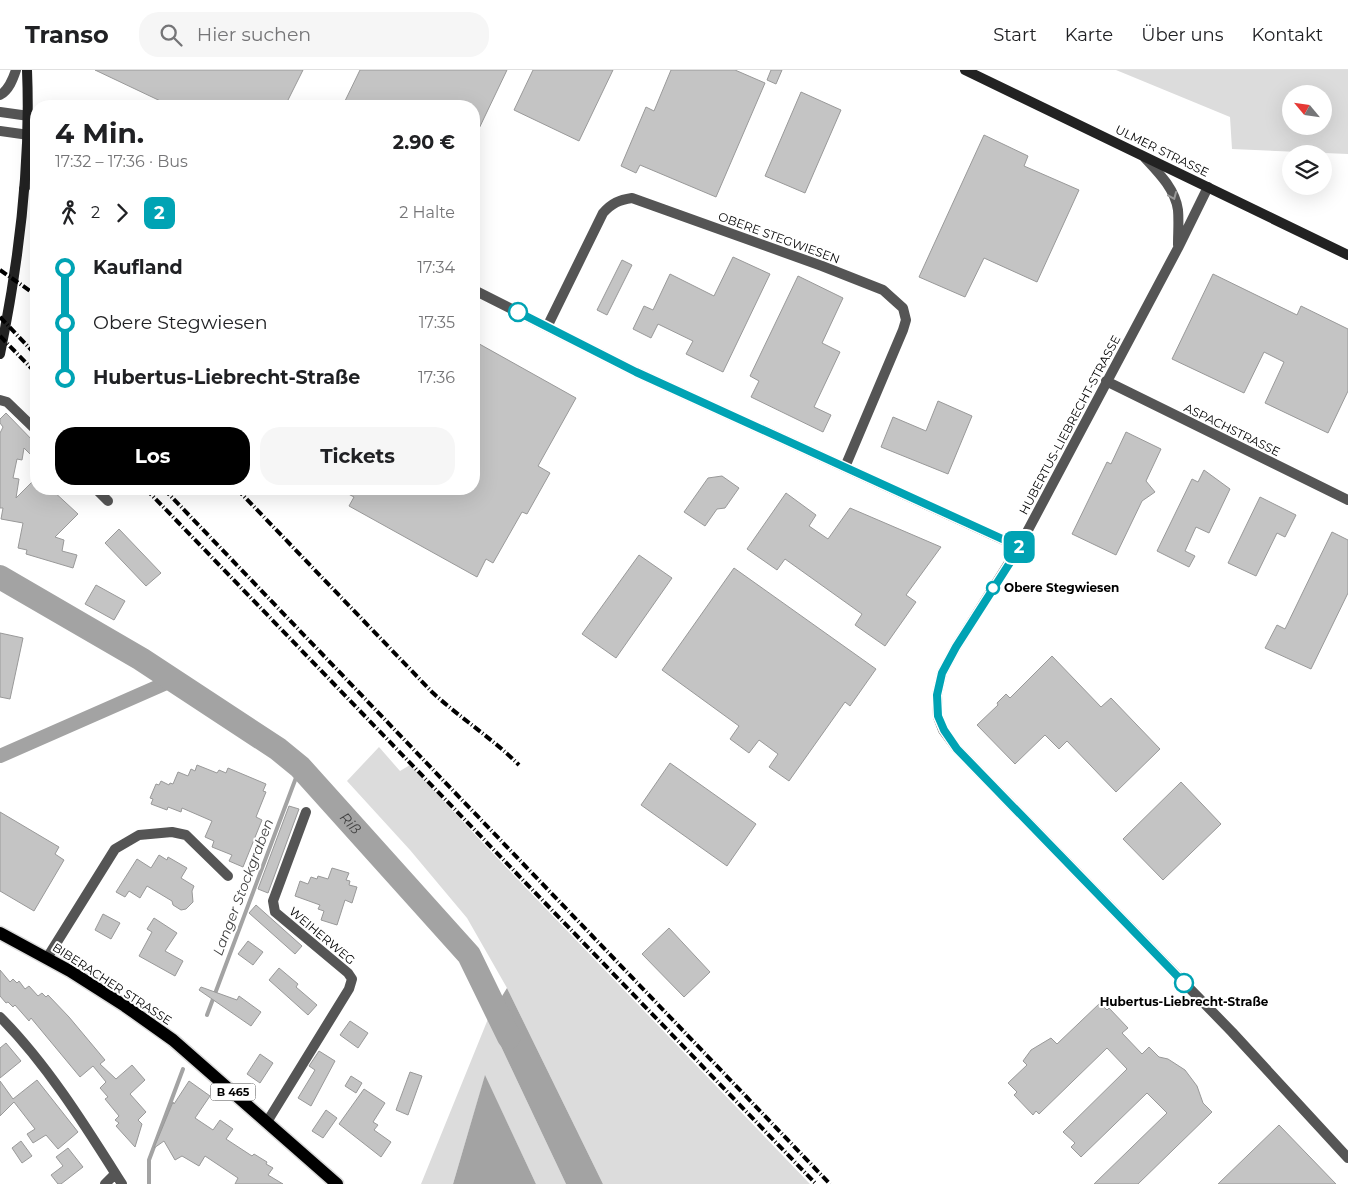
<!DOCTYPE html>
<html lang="de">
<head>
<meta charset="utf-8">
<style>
  :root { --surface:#fff; --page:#f6f6f6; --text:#202124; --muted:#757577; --line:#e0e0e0; --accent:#000 }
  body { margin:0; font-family:Montserrat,sans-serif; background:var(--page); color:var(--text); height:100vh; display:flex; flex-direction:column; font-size:19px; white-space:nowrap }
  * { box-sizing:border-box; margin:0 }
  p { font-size:16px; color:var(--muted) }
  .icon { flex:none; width:28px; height:28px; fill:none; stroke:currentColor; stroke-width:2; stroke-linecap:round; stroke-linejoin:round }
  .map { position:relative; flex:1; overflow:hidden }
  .side { position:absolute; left:30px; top:30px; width:450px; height:395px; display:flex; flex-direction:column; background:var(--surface); border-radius:20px; box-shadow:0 5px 20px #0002 }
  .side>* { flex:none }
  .badge { padding:0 10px; border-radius:8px; font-size:18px; line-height:32px }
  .needle { width:32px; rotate:299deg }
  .tools { position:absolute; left:1282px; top:15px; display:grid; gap:10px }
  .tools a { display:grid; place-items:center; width:50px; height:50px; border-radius:50%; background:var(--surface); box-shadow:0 5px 20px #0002; font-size:25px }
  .map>.badge { position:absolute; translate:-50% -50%; box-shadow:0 0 0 2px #fff }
  .legs { display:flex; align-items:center; gap:8px; height:55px; padding:0 25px; font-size:16px }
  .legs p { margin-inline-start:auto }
  .head { display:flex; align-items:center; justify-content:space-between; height:85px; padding:0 25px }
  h1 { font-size:28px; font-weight:700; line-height:38px }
  .button { display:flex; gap:10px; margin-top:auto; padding:10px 25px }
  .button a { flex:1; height:58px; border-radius:20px; background:var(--accent); color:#fff; font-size:20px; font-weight:700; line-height:58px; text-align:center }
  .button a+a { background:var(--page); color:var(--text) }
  ul { padding:0 25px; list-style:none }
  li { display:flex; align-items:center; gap:18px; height:55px; font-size:19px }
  li i { display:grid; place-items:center; width:8px; height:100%; margin:0 6px; background:currentColor }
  li i::after { content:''; width:12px; height:12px; margin:-6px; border:4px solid; border-radius:50%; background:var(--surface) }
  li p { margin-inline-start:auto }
  li:first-child i { background:linear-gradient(#0000 50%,currentColor 0) }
  li:last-child i { background:linear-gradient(currentColor 50%,#0000 0) }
  header { display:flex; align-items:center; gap:30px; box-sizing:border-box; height:70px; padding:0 25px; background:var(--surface); border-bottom:1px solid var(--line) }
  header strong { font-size:24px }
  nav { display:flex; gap:28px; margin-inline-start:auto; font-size:18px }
  .search { width:350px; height:45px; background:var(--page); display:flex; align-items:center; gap:12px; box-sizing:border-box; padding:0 18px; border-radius:20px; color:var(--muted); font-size:19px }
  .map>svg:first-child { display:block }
  .green { fill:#dcdcdc; fill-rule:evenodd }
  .water { fill:#a3a3a3 }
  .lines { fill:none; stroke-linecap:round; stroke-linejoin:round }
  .stream { stroke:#a3a3a3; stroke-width:4 }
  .canal { stroke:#a3a3a3; stroke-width:14 }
  .river { stroke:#a3a3a3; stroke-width:24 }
  .building { fill:#c4c4c4; stroke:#999 }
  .primary-casing { stroke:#dbdbdb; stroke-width:15 }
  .street { stroke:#555; stroke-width:10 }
  .secondary { stroke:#222; stroke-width:10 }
  .primary { stroke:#000; stroke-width:12 }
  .rail { stroke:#000; stroke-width:4; stroke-dasharray:8 2.5 1 2.5; stroke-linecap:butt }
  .oneway { stroke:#999 }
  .line-1-casing { stroke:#fff; stroke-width:11 }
  .line-1 { stroke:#00a3b4; stroke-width:8 }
  .stop-1-dot { fill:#fff; stroke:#00a3b4; stroke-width:2.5 }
  .labels { text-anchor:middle; stroke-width:4; stroke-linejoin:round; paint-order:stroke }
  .shield { fill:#fff; stroke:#4c4c4c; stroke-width:1 }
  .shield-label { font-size:11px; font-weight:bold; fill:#000 }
  .street-label { font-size:12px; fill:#000; stroke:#fff }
  .stop-label { font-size:12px; font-weight:bold; fill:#000; stroke:#fff; text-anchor:start }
  .water-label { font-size:14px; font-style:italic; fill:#444; stroke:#fff }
</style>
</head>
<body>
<header>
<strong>Transo</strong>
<div class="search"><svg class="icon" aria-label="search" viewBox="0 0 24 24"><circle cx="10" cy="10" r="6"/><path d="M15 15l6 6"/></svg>Hier suchen</div>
<nav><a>Start</a><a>Karte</a><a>Über uns</a><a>Kontakt</a></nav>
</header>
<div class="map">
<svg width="1348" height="1114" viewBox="0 0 1348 1114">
  <rect width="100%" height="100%" fill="#fff"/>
  <!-- green -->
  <path class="green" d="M1116 0H1348V84L1232 79 1230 47ZM1291 24H1324V56H1291Z
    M379 677 400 701 410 695 481 771 810 1114H603L507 918 467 848 410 780 347 711Z
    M488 949 566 1114H536L485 1006 453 1114H421Z"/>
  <!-- water -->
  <path class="water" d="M507 918 603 1114H566L488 949Z
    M485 1005 536 1114H453Z"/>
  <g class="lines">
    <!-- stream -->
    <path class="stream" d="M207 945 300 697
      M149 1114V1090L183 999"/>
    <!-- canal -->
    <path class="canal" d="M0 686 173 610"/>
    <!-- river -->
    <path class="river" id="s1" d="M0 507 141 589 278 679 300 697 469 885 509 967"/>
  </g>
  <!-- building -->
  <path class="building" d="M95 0H303L285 36H171Z
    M360 0H507L474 69V36H357L345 31Z
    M533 0H613L579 71 514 40Z
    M671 0H735L765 13 716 127 640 95 636 103 621 96 646 37 654 41Z
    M771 0H782L776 14 767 10Z
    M801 22 841 40 805 123 765 106Z
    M984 65 1028 86 1024 96 1079 120 1037 212 984 188 965 227 919 207Z
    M733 187 770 204 723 302 686 284 693 271 658 254 651 268 633 259 644 236 653 240 670 204 714 226Z
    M622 190 632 195 607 245 597 240Z
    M1213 204 1297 245 1301 236 1348 259V321L1328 363 1265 333 1284 292 1264 282 1244 323 1172 289Z
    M798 206 843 228 822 273 840 282 814 337 831 345 823 362 751 327 759 311 750 306Z
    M474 271 576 328 538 396 550 403 527 444 522 442 493 493 486 489 477 507 349 436 354 427 339 419H474Z
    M938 331 972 346 948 404 881 377 893 347 926 361Z
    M6 343 36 374V390L24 378 22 390 17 389 13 408 19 409 16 428 36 408V419H51L78 444 55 467 64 470 62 481 77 485 73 498 26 484 27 480 18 478 23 453 1 449 3 438H0V363L3 357 0 353V349Z
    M1126 362 1161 379 1146 411 1155 422 1142 431 1116 485 1072 464 1107 392 1111 394Z
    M1204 400 1230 419 1209 463 1196 457 1185 481 1195 486 1189 497 1157 481 1192 409 1198 412Z
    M722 406 739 418 725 438 717 439 705 456 684 442 708 408Z
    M786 423 816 445 809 456 828 469 850 438 941 477 906 525 916 532 885 576 855 555 862 544 785 489 777 500 747 479Z
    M1260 427 1296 445 1285 467 1277 463 1256 506 1228 493Z
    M119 459 161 503 146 516 105 473Z
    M1332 462 1348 470V523L1311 599 1265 578 1277 555 1285 559Z
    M639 485 672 508 616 588 582 564Z
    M734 498 876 599 850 636 845 632 789 711 769 697 778 684 759 670 749 683 730 669 739 656 662 600Z
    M96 515 125 531 114 550 85 534Z
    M0 563 23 568 10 629 0 627Z
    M1052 586 1101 637 1111 628 1160 679 1116 722 1067 671 1059 679 1045 665 1015 694 977 655 998 635 997 633 1006 624 1010 628Z
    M670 693 756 754 727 796 641 735Z
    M197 695 217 703 219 700 226 703 228 698 266 714 263 721 266 722 256 747 262 750 243 797 229 791 232 785 212 777 214 771 205 767 212 751 182 738 181 742 168 737 167 740 151 734 153 729 150 728 156 714 159 715 161 711 169 715 170 713 173 714 178 702 188 706 191 699 195 701Z
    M1181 712 1221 754 1163 810 1123 769Z
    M289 736 299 739 268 823 258 819Z
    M0 742 59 777 55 784 64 790 34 841 0 821Z
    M159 785 167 790 168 787 187 798 181 808 194 816 192 821 193 832 186 839 181 840 173 835 172 831 147 816 140 828 129 821 125 827 116 822 137 789 151 798Z
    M332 798 349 803 346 810 350 811 349 815 357 817 352 833 345 830 337 855 321 850 324 841 318 839 320 835 295 826 300 811 308 814 311 807 317 809 318 806 328 809Z
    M256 835 302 876 295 884 249 843Z
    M103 844 120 853 111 869 95 860Z
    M154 848 177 863 165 881 183 891 175 906 139 886 152 862 147 859Z
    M669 858 710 902 684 927 642 884Z
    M248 871 263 882 253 895 238 884Z
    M279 898 298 914 296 917 317 935 308 945 269 910Z
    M0 900 10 912 13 909 17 913 19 911 25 919 29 916 38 926 42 923 46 927 48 925 69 947 105 990 100 994 116 1009 132 995 145 1010 130 1024 146 1042 138 1050 142 1054 135 1077 116 1056 119 1053 115 1050 119 1046 105 1029 108 1027 100 1018 106 1012 93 996 80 1007 31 948 29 951 15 935 13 937 8 932 6 933 0 926Z
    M201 917 237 930 239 926 261 942 251 956 199 920Z
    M1100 933 1107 940 1109 938 1128 958 1122 963 1142 984 1149 977 1159 987 1168 989 1185 1000 1197 1016 1203 1033 1212 1042 1138 1114H1094L1167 1043 1147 1023 1081 1087 1071 1077 1075 1073 1063 1062 1127 999 1107 978 1039 1044 1036 1041 1033 1045 1014 1025 1017 1022 1008 1013 1027 995 1023 991 1031 980 1051 968 1057 974Z
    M350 951 368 963 358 978 340 965Z
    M6 973 21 991 0 1008V978Z
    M319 981 335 991 311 1036 298 1028 315 1000 309 996Z
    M260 984 273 993 260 1013 247 1004Z
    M410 1002 422 1006 408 1045 396 1040Z
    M351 1006 362 1013 356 1023 345 1016Z
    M37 1010 78 1062 58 1079 46 1065 33 1073 27 1064 35 1059 14 1032 0 1046V1011L13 1029Z
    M189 1011 210 1026 195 1048 213 1060 220 1050 233 1059 226 1069 252 1086 254 1084 267 1092 266 1094 273 1098 268 1105 283 1114H235L238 1108 205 1086 199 1096 182 1086 175 1090 164 1071 154 1078 173 1032 174 1034Z
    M364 1019 385 1033 373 1052 378 1055 374 1060 391 1072 381 1087 339 1054Z
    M326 1040 337 1048 323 1068 312 1061Z
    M1279 1055 1336 1114H1218Z
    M21 1071 32 1086 22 1093 12 1078Z
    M68 1078 83 1097 61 1114H58L51 1105 63 1096 56 1087Z"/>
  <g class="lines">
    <defs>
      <path id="primary" d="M0 863 70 901 125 936 173 970 337 1114"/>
    </defs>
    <!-- primary casing -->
    <use href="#primary" class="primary-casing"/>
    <!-- street -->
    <path class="street" d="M0 25C9 20 13 9 16 0
      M0 42 36 47
      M0 61 36 66
      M1145 88C1159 103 1175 119 1178 140 1179 151 1178 164 1178 175
      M1208 117 1178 178 1019 477 956 577 942 603 937 625 938 647 943 660 957 679 1232 962 1348 1088
      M24 119 36 101
      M474 220 636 302 1019 477
      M547 257 603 143C612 133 619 130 632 128L822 196 883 220 903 238 906 250 903 260 845 397
      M1106 311 1348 430
      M0 330 7 332 36 360
      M96 419 108 431
      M47 888 115 779 139 765 172 762 186 765 228 806
      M0 947C47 994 86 1057 122 1114
      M267 1052 349 919 352 909 348 903 275 842 273 831 306 742
      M105 1114 115 1104"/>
    <!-- secondary -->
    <path class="secondary" d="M965 0 1348 185
      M0 284C19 191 31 95 27 0"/>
    <!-- primary -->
    <use href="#primary" class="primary"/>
    <!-- rail -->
    <path class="rail" d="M0 200 36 225
      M0 247 36 285
      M0 266 36 303
      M146 419 816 1114
      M164 419 830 1114
      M237 419 432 622C460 648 492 668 519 695"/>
  </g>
  <!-- one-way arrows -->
  <defs><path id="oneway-chevron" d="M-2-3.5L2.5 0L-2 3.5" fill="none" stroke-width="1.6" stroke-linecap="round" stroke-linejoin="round" transform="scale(1.25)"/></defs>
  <use class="oneway" href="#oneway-chevron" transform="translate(1173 126) rotate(67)"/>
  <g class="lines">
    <defs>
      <path id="line-1" d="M518 242 636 302 1020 477 956 577 942 603 937 625 938 646 944 660 957 679 1184 913"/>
    </defs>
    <!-- line-1 casing -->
    <use href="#line-1" class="line-1-casing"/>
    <!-- line-1 -->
    <use href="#line-1" class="line-1"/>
  </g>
  <!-- markers -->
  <g class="stop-1-dot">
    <circle cx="518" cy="242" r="9"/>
    <circle cx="993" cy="518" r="6"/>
    <circle cx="1184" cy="913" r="9"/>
  </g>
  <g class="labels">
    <!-- shield labels -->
    <rect class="shield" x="210.5" y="1013.5" width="45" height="17" rx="4"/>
    <g class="shield-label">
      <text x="233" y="1026">B 465</text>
    </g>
    <!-- street labels -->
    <g class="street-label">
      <text transform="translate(1162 81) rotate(26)" y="4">ULMER STRASSE</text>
      <text transform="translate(779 168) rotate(20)" y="4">OBERE STEGWIESEN</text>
      <text transform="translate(1070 355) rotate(-62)" y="4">HUBERTUS-LIEBRECHT-STRASSE</text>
      <text transform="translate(1232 360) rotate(26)" y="4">ASPACHSTRASSE</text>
      <text transform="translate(322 866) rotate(40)" y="4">WEIHERWEG</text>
      <text transform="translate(112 914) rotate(33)" y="4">BIBERACHER STRASSE</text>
    </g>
    <!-- stop labels -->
    <g class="stop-label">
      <text x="1004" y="522">Obere Stegwiesen</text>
      <text x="1184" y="936" text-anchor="middle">Hubertus-Liebrecht-Straße</text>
    </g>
    <!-- water labels -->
    <g class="water-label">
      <text dy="5" stroke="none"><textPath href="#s1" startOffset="431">Riß</textPath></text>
      <text transform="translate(243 817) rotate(-69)" y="5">Langer Stockgraben</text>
    </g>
  </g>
</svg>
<div class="tools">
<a><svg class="needle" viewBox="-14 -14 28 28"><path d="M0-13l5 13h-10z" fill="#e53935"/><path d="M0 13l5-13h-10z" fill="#757577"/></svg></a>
<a><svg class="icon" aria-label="layers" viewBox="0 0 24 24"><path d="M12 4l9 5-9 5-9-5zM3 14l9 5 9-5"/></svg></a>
</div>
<b class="badge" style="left:1019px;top:477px;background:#00a3b4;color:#fff">2</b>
<section class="side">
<div class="head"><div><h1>4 Min.</h1><p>17:32 – 17:36 · Bus</p></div><b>2.90 €</b></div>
<div class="legs"><svg class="icon" aria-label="walk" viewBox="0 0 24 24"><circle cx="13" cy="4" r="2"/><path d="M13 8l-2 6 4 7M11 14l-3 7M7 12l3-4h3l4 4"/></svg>2<svg class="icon" aria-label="forward" viewBox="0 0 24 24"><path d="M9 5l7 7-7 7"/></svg><b class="badge" style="background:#00a3b4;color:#fff">2</b><p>2 Halte</p></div>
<ul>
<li><i style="color:#00a3b4"></i><b>Kaufland</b><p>17:34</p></li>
<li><i style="color:#00a3b4"></i><span>Obere Stegwiesen</span><p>17:35</p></li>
<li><i style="color:#00a3b4"></i><b>Hubertus-Liebrecht-Straße</b><p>17:36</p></li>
</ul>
<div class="button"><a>Los</a><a>Tickets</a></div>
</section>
</div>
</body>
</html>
